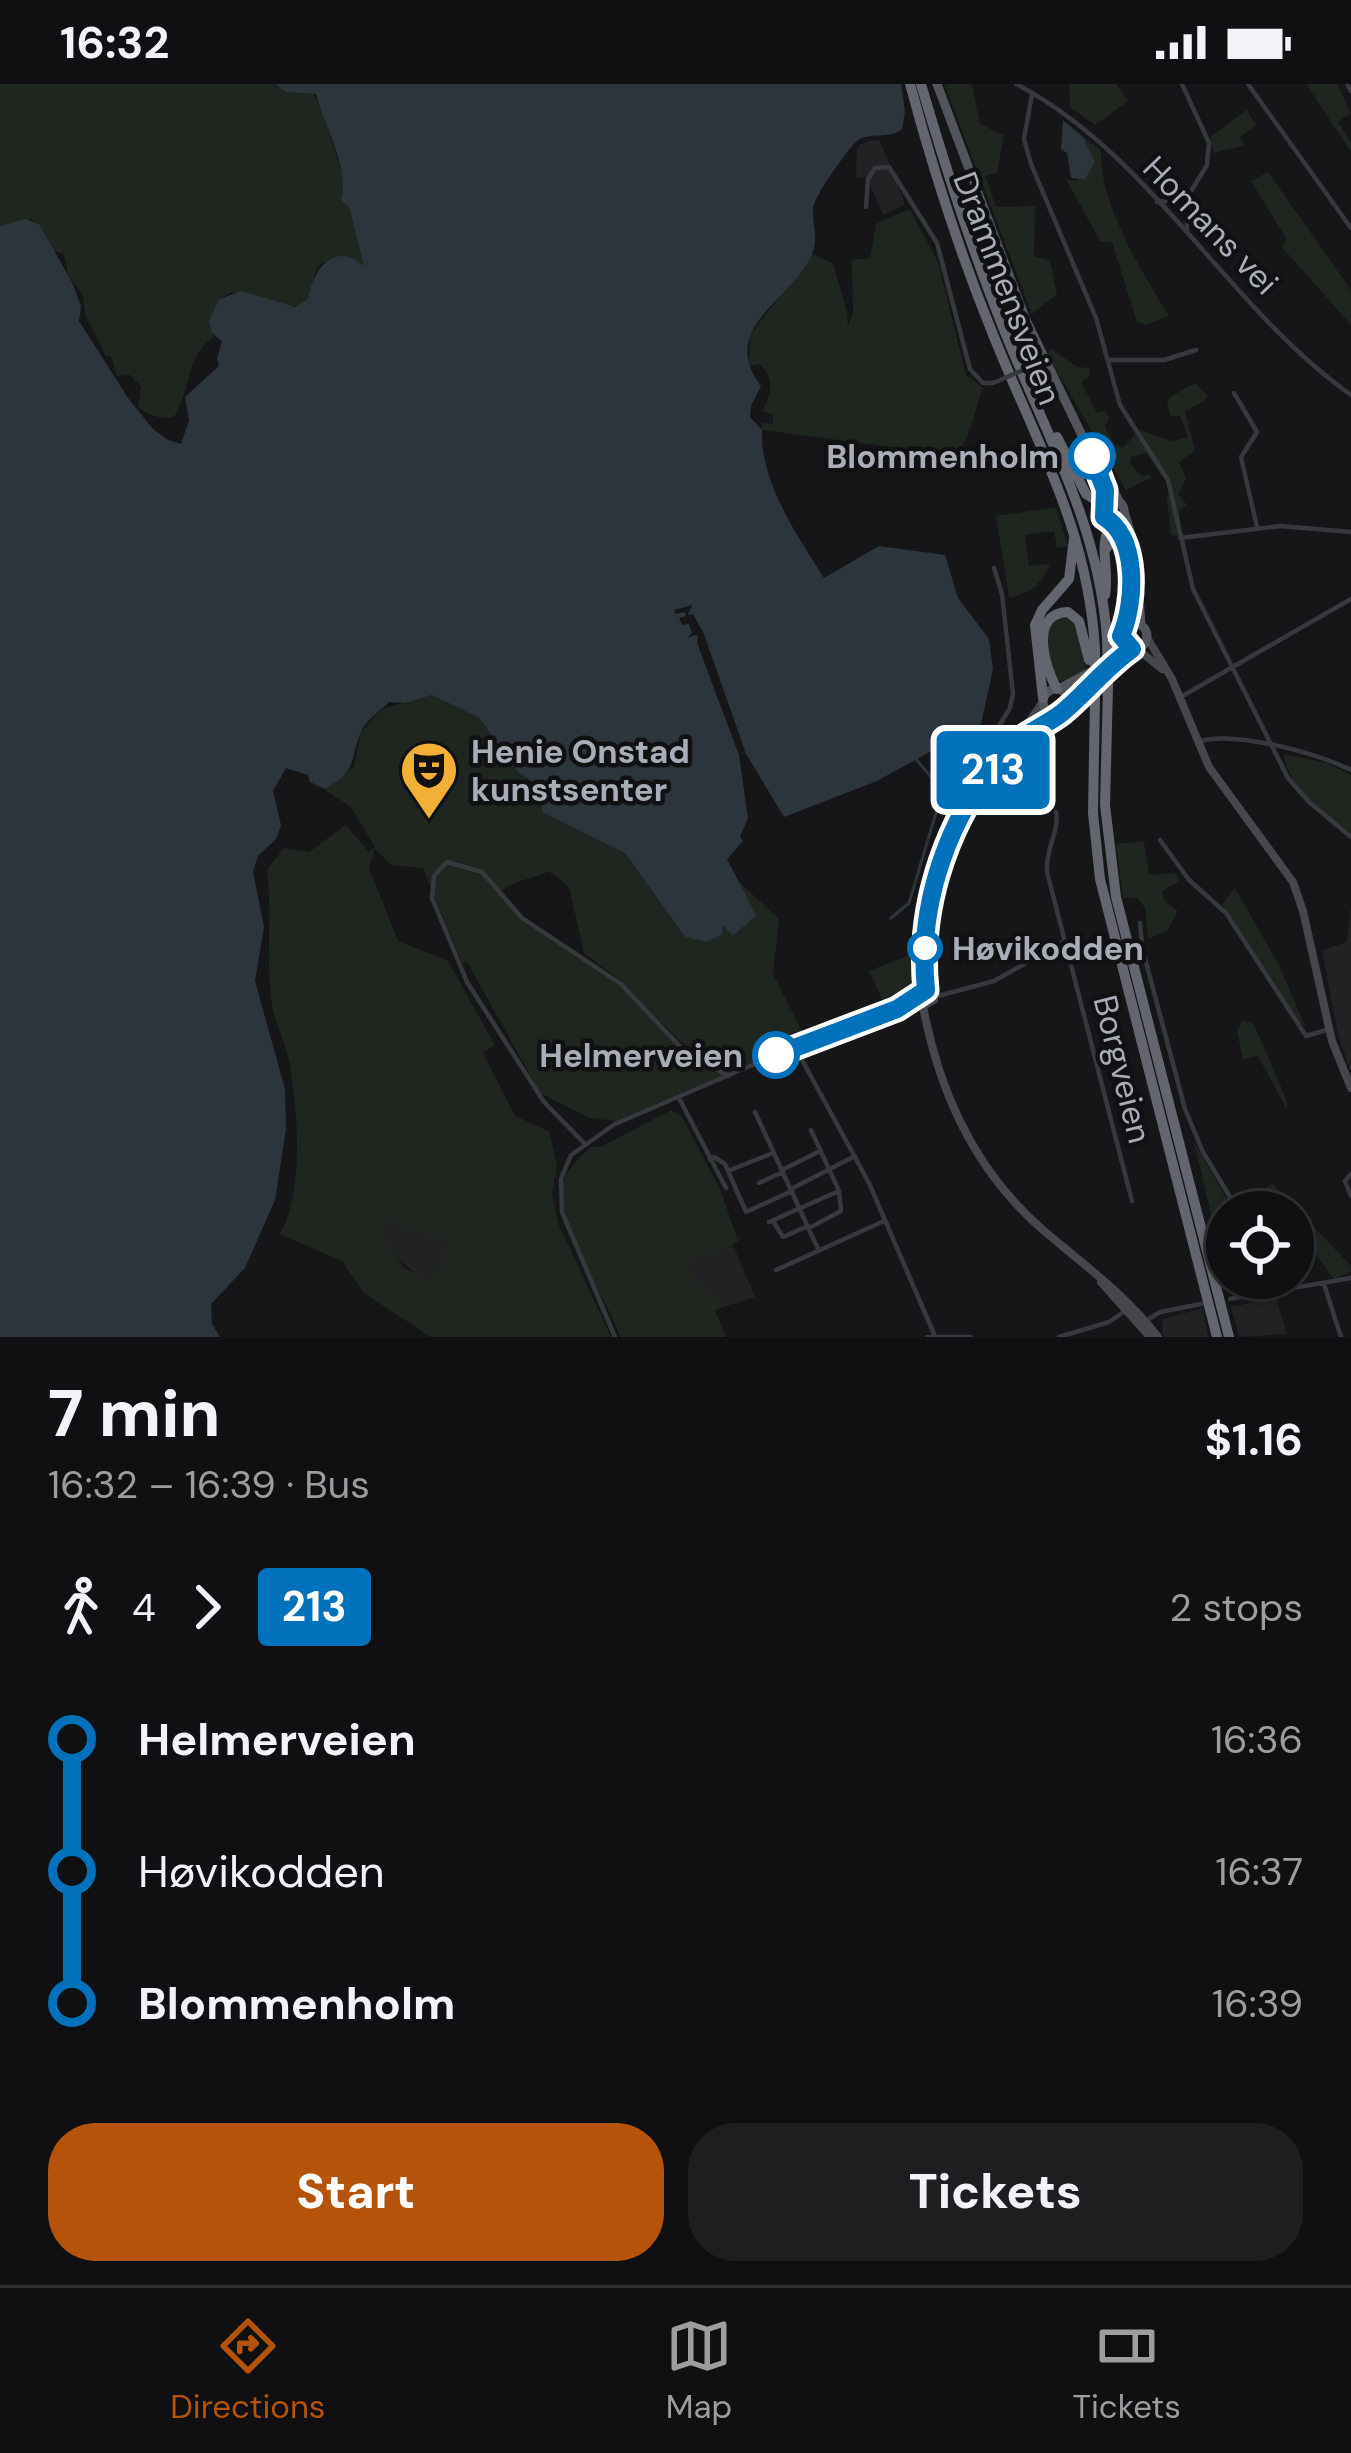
<!DOCTYPE html>
<html lang="en">
<head>
<meta charset="utf-8">
<style>
  :root { --surface:#101012; --page:#1e1e20; --text:#f1f3f6; --muted:#9c9d9f; --line:#303032; --accent:#b45309 }
  body { margin:0; font-family:"DM Sans",sans-serif; background:var(--page); color:var(--text); height:100vh; display:flex; flex-direction:column; font-size:45px; white-space:nowrap }
  * { box-sizing:border-box; margin:0 }
  p { font-size:39px; color:var(--muted) }
  .icon { flex:none; width:66px; height:66px; fill:none; stroke:currentColor; stroke-width:2; stroke-linecap:round; stroke-linejoin:round }
  .map { position:relative; height:1253px; overflow:hidden }
  .side { display:flex; flex-direction:column; background:var(--surface); flex:1 }
  .side>* { flex:none }
  .badge { padding:0 24px; border-radius:9px; font-size:42px; line-height:78px }
  .controls { position:absolute; left:1206px; top:1107px; display:grid; gap:24px }
  .controls a { display:grid; place-items:center; width:108px; height:108px; border-radius:50%; background:var(--surface); box-shadow:0 3px 9px #0004,0 0 0 3px var(--line); font-size:60px }
  .map>.badge { position:absolute; translate:-50% -50%; box-shadow:0 0 0 6px #fff }
  .legs { display:flex; align-items:center; gap:18px; height:132px; padding:0 48px; font-size:39px }
  .legs p { margin-inline-start:auto }
  .headline { display:flex; align-items:center; justify-content:space-between; height:204px; padding:0 48px }
  h1 { font-size:66px; font-weight:800; line-height:90px }
  .button { display:flex; gap:24px; margin-top:auto; padding:24px 48px }
  .button a { flex:1; height:138px; border-radius:48px; background:var(--accent); color:#fff; font-size:48px; font-weight:800; line-height:138px; text-align:center }
  .button a+a { background:var(--page); color:var(--text) }
  ul { padding:0 48px; list-style:none }
  li { display:flex; align-items:center; gap:42px; height:132px; font-size:45px }
  li i { display:grid; place-items:center; width:18px; height:100%; margin:0 15px; background:currentColor }
  li i::after { content:''; width:30px; height:30px; margin:-15px; border:9px solid; border-radius:50%; background:var(--surface) }
  li p { margin-inline-start:auto }
  li:first-child i { background:linear-gradient(#0000 50%,currentColor 0) }
  li:last-child i { background:linear-gradient(currentColor 50%,#0000 0) }
  .status { display:flex; justify-content:space-between; align-items:center; height:84px; padding:0 60px; background:var(--surface); direction:ltr }
  .status svg { height:33px; fill:currentColor }
  .dock { display:flex; justify-content:space-around; align-items:center; height:168px; border-top:3px solid var(--line); background:var(--surface); font-size:33px; color:var(--muted) }
  .dock a { display:grid; justify-items:center; gap:6px }
  .dock .on { color:var(--accent) }
  .map>svg:first-child { display:block }
  .built { fill:#222225 }
  .green { fill:#1e261f; fill-rule:evenodd }
  .water { fill:#2c353c }
  .pier { fill:#161618 }
  .lines { fill:none; stroke-linecap:round; stroke-linejoin:round }
  .stream { stroke:#2c353c; stroke-width:3 }
  .street { stroke:#37383d; stroke-width:4.5 }
  .secondary { stroke:#45474d; stroke-width:8 }
  .primary { stroke:#53555c; stroke-width:9 }
  .highway { stroke:#63666e; stroke-width:10 }
  .street-bridge { stroke:#37383d; stroke-width:4.5 }
  .highway-bridge { stroke:#63666e; stroke-width:10 }
  .line-1-casing { stroke:#fff; stroke-width:27 }
  .line-1 { stroke:#0072bc; stroke-width:18 }
  .stop-1-dot { fill:#fff; stroke:#0072bc; stroke-width:6 }
  .labels { text-anchor:middle; stroke-width:9; stroke-linejoin:round; paint-order:stroke }
  .street-label { font-size:33px; fill:#a8adb8; stroke:#111113 }
  .stop-label { font-size:33px; font-weight:bold; fill:#a8adb8; stroke:#111113; text-anchor:end }
  .poi-label { font-size:33px; font-weight:bold; fill:#a8adb8; stroke:#111113; text-anchor:start }
</style>
</head>
<body>
<div class="status"><b>16:32</b><svg viewBox="0 0 49 12"><path d="M0 12V9h3v3zM5 12V6h3v6zM10 12V3h3v9zM15 12V0h3v12zM26 1h20v11H26zM47 4h2v5h-2z"/></svg></div>
<div class="map">
<svg width="1351" height="1253" viewBox="0 0 1351 1253">
  <rect width="100%" height="100%" fill="#161618"/>
  <!-- built -->
  <path class="built" d="M874 56 880 57 905 120 883 131 867 93 856 94 857 66 860 60Z
    M1351 821V988L1338 951 1322 866 1347 858Z
    M392 1136 454 1151 461 1196 427 1200 381 1159Z
    M734 1163 755 1213 714 1226 676 1174Z
    M1276 1214 1287 1250 1239 1253 1231 1223Z
    M1203 1224 1208 1253H1164L1162 1249 1163 1235Z"/>
  <!-- green -->
  <path class="green" d="M0 0H275L277 4 280 0 304 9 310 5 320 20 346 102 344 116 350 119 367 185 355 176 323 178 317 184 307 218 291 223 232 208 219 215 209 237 214 253C184 273 192 305 174 333 161 335 147 332 138 322L141 303 130 291 117 292 111 272H106L85 230 83 212 68 190 64 170 54 167 39 140 31 135 0 142Z
    M944 0H972L980 40 1004 51 997 89 985 92 996 123 1035 122 1034 172 1050 177 1057 210 1032 230Z
    M1069 0H1116L1128 17 1095 41 1070 23Z
    M1306 0H1337L1351 29 1338 38 1351 59V68Z
    M1247 26 1256 41 1240 53 1245 61 1214 69 1210 53Z
    M1083 53 1101 66C1099 118 1141 187 1169 232L1146 241 1137 238 1112 158 1100 157 1066 95 1076 97 1095 78Z
    M1268 88 1351 206V241L1282 163 1287 156 1251 97Z
    M910 125 938 178 966 291 983 304 968 351 954 376 946 370 762 346V339L773 340V330L763 328C770 307 776 297 760 280L749 282 750 251 812 170 833 179 847 228 848 243 853 227 852 176 870 174 876 140Z
    M1050 264 1077 283 1089 284 1090 292 1081 298 1097 329 1105 327 1109 334 1105 343 1115 361 1123 364 1139 346 1172 357 1188 353 1180 332H1171L1167 321 1170 313 1195 299 1207 311 1205 317 1185 327 1195 366 1179 378 1186 395 1178 410 1187 421 1180 427 1178 452 1171 451 1167 414 1171 405 1146 369 1131 373 1130 379 1141 392 1150 390 1152 393 1126 406 1048 272Z
    M1056 423 1068 462 1057 464 1054 447 1025 451 1029 482 1050 480C1041 502 1032 507 1009 514L996 432Z
    M1062 531 1076 538 1086 589 1067 599 1056 595 1046 557 1048 541Z
    M432 611 479 634 509 676 530 699 540 703 543 728 625 769 685 853 707 858 722 851 723 840 733 851V792L779 835 773 890 806 955 616 1037 590 1034 540 1009 466 876 463 881 423 784 391 781 375 765 369 783 398 857 448 877 495 961 483 969 515 1032 549 1047 557 1081 552 1108 558 1139 611 1253H431L364 1209 342 1177 280 1150C305 1107 298 1016 287 968 282 950 273 933 271 915 266 872 272 829 267 786L284 764 309 768 346 741 369 768 375 763 351 723 325 706 354 683 361 648 382 625ZM549 787 569 803 584 869 618 895 690 967 689 974 614 895 521 836 500 809C513 795 533 796 549 787ZM391 1138 450 1158 432 1197 404 1184 384 1153Z
    M1284 670 1327 679 1351 691V749C1322 727 1289 707 1284 670Z
    M1144 757 1149 791 1175 789 1179 797 1162 807 1165 818 1178 827 1168 846 1148 855 1145 824 1138 814H1123L1116 760Z
    M1235 804 1279 881 1305 942 1296 938 1222 820Z
    M909 871 914 903 906 912 885 922 869 887Z
    M1242 937 1254 940 1287 1017 1286 1024 1258 972 1243 975 1237 948Z
    M671 1026 682 1033 720 1105 738 1157 731 1163 686 1178 702 1205 720 1215 722 1221 715 1227 726 1253H620C609 1215 545 1130 566 1091 571 1083 582 1071 590 1063H601Z
    M1194 1058 1234 1128H1227V1162L1219 1164Z
    M1272 1099 1351 1182V1188L1334 1195 1311 1165 1293 1152V1128H1272L1255 1114Z"/>
  <!-- water -->
  <path class="water" d="M275 0H901L905 28 902 45C886 58 866 44 852 62 843 73 815 111 813 124 812 140 819 155 812 170 792 217 717 243 761 302L751 322 750 333 762 346C760 398 797 451 824 494L879 462 945 471 958 514 989 555 993 585 979 649 962 650 877 697 784 733 745 668 739 671 748 734 740 752 743 757 727 775 756 831 733 852 723 841 722 851 707 858 685 853 625 769 542 728 540 703 519 689 479 634 432 611 405 619 389 618C380 628 366 635 361 648 348 679 359 685 325 705L310 698 308 691 286 684 273 707 281 741 276 755 258 772 253 788 264 843 255 897 285 1005 286 1045 275 1116 245 1184 211 1220 212 1240 220 1253H0V142L26 135 39 140 72 198 81 222 79 237 128 314 153 345 168 356 181 360 189 336 185 313 219 282 217 274 222 257 212 249 209 237 219 215 242 207 295 223 308 215C313 185 334 156 364 182L349 123 341 116C350 84 324 42 316 10L286 8Z
    M1063 36 1083 53 1095 78 1085 95 1071 94 1067 69 1061 65Z"/>
  <!-- pier -->
  <path class="pier" d="M692 521 688 531 693 530 704 550 745 667 739 671 697 559 698 551 688 553 692 549 689 540 682 541 679 534 686 532 685 528 675 530 674 526Z"/>
  <g class="lines">
    <!-- stream -->
    <path class="stream" d="M891 834 909 819 941 712V705L916 675"/>
    <!-- street -->
    <path class="street" d="M1016 0C1151 70 1228 224 1351 311
      M1182 0 1209 59 1207 81 1187 114V148
      M1248 0 1351 144
      M1347 0 1351 7
      M1032 10 1024 55 1031 80 1096 234 1120 321 1168 396 1193 505 1288 694 1309 718 1351 753
      M1157 118 1187 114
      M866 123 868 95 875 84 889 83 937 159 970 285 983 299H993
      M1108 276H1164L1196 266
      M1234 309 1257 348 1241 373 1257 443
      M1180 454 1280 442 1351 448
      M994 484 1002 510 1013 610 1010 624 983 668 986 678 994 684
      M1179 614 1351 515
      M1200 657C1237 647 1316 669 1351 686
      M1056 728C1060 746 1045 765 1047 788L1132 1117
      M1160 756 1189 796 1226 829 1306 952 1330 945
      M1140 839 1142 863 1185 1025 1203 1068 1239 1128
      M934 913 994 897 1065 857
      M897 925 921 921
      M795 963 869 1099 934 1250
      M679 1014 726 1104
      M755 1028 819 1167
      M584 1059 544 1018 467 898 432 814 434 792 447 778 482 788 522 834 621 900 688 971 729 992
      M710 1075 714 1073 725 1080 746 1128 792 1107
      M782 1086 820 1067
      M728 1087 773 1069
      M1351 1090 1345 1097 1351 1112
      M759 1099 783 1088
      M791 1105 855 1072
      M773 1137 783 1153 808 1142
      M769 1138 839 1107
      M809 1144 841 1127 839 1107 811 1046
      M776 1186 884 1137
      M1273 1194 1277 1207
      M1324 1200 1341 1253
      M1230 1215 1351 1194
      M1144 1238 1160 1228 1201 1220
      M615 1253 562 1128 561 1095 571 1071 615 1040 787 966 897 925 919 910
      M927 1253H971
      M1059 1253 1109 1238 1125 1227"/>
    <!-- secondary -->
    <path class="secondary" d="M1146 552 1172 595 1209 683 1293 798 1303 827 1332 957 1351 1004
      M1136 564 1162 585
      M1023 652 1059 630
      M926 906C918 838 938 765 976 709 997 678 1023 649 1043 617
      M923 922 934 916 928 906 921 908 918 916 923 922C939 1008 976 1088 1043 1146 1083 1180 1126 1211 1158 1253
      M1101 1198 1150 1253"/>
    <!-- primary -->
    <path class="primary" d="M937 0 1026 236 1092 372 1106 418
      M1102 386 1119 417
      M1102 427a11 11 0 1 1 22 0a11 11 0 1 1-22 0Z
      M1124 427 1136 468 1141 541
      M1115 437C1135 466 1133 510 1125 543
      M1121 552a13 13 0 1 1 26 0a13 13 0 1 1-26 0Z
      M1107 572 1121 552
      M1108 585 1132 564
      M1059 605 1096 585
      M1043 618a13 13 0 1 1 26 0a13 13 0 1 1-26 0Z
      M1068 621 1096 597"/>
    <!-- highway -->
    <path class="highway" d="M910 0C933 86 960 170 994 253 1037 360 1088 446 1095 565
      M921 0C945 82 971 164 1003 243 1045 350 1098 436 1107 554
      M1057 353 1086 410 1104 421
      M1106 465 1112 455 1126 460
      M1105 511C1110 485 1097 460 1112 438
      M1108 603 1105 721 1116 813 1229 1253
      M1057 605C1044 582 1029 529 1068 528L1079 537 1089 576
      M1043 614 1035 541 1042 526 1069 495 1074 454
      M1095 614 1093 729 1100 795 1217 1253"/>
    <!-- street-bridge -->
    <path class="street-bridge" d="M993 299 1035 281"/>
    <!-- highway-bridge -->
    <path class="highway-bridge" d="M1107 554 1108 603
      M1095 565V614"/>
  </g>
  <g class="lines">
    <defs>
      <path id="line-1" d="M776 971 897 925 926 906C917 820 949 727 1009 664 1025 648 1046 642 1063 628 1086 609 1106 583 1132 565L1121 552C1136 517 1138 453 1104 433L1105 406 1092 372"/>
    </defs>
    <!-- line-1 casing -->
    <use href="#line-1" class="line-1-casing"/>
    <!-- line-1 -->
    <use href="#line-1" class="line-1"/>
  </g>
  <!-- icons -->
  <defs>
    <symbol id="theatre-pin" viewBox="-11 -11 22 30"><path d="M0 17L-7.5 6A9.5 9.5 0 1 1 7.5 6Z" fill="#f2b134" stroke="#111113"/><path d="M-5-5.5Q0-4 5-5.5V0Q5 5 0 6Q-5 5-5 0ZM-3.3-2.5H-1v1.5H-3.3ZM1-2.5H3.3v1.5H1ZM-2.8 1Q0 5.5 2.8 1Z" fill="#111"/></symbol>
  </defs>
  <g fill-rule="evenodd">
    <use href="#theatre-pin" x="396" y="653" width="66" height="90"/>
  </g>
  <!-- markers -->
  <g class="stop-1-dot">
    <circle cx="1092" cy="372" r="21"/>
    <circle cx="925" cy="864" r="15"/>
    <circle cx="776" cy="971" r="21"/>
  </g>
  <g class="labels">
    <!-- street labels -->
    <g class="street-label">
      <text transform="translate(1211 141) rotate(46)" y="12">Homans vei</text>
      <text transform="translate(1008 204) rotate(69)" y="12">Drammensveien</text>
      <text transform="translate(1123 985) rotate(76)" y="12">Borgveien</text>
    </g>
    <!-- stop labels -->
    <g class="stop-label">
      <text x="1059" y="384">Blommenholm</text>
      <text x="952" y="876" text-anchor="start">Høvikodden</text>
      <text x="743" y="983">Helmerveien</text>
    </g>
    <!-- poi labels -->
    <g class="poi-label">
      <text x="471" y="679">Henie Onstad<tspan x="471" dy="38">kunstsenter</tspan></text>
    </g>
  </g>
</svg>
<div class="controls">
<a><svg class="icon" aria-label="locate" viewBox="0 0 24 24"><circle cx="12" cy="12" r="6"/><path d="M12 2v4M12 18v4M2 12h4M18 12h4"/></svg></a>
</div>
<b class="badge" style="left:993px;top:686px;background:#0072bc;color:#fff">213</b>
</div>
<section class="side">
<div class="headline"><div><h1>7 min</h1><p>16:32 – 16:39 · Bus</p></div><b>$1.16</b></div>
<div class="legs"><svg class="icon" aria-label="walk" viewBox="0 0 24 24"><circle cx="13" cy="4" r="2"/><path d="M13 8l-2 6 4 7M11 14l-3 7M7 12l3-4h3l4 4"/></svg>4<svg class="icon" aria-label="forward" viewBox="0 0 24 24"><path d="M9 5l7 7-7 7"/></svg><b class="badge" style="background:#0072bc;color:#fff">213</b><p>2 stops</p></div>
<ul>
<li><i style="color:#0072bc"></i><b>Helmerveien</b><p>16:36</p></li>
<li><i style="color:#0072bc"></i><span>Høvikodden</span><p>16:37</p></li>
<li><i style="color:#0072bc"></i><b>Blommenholm</b><p>16:39</p></li>
</ul>
<div class="button"><a>Start</a><a>Tickets</a></div>
</section>
<nav class="dock">
<a class="on"><svg class="icon" aria-label="directions" viewBox="0 0 24 24"><path d="M12 3l9 9-9 9-9-9zM9 14v-3h6M13 9l2 2-2 2"/></svg>Directions</a>
<a><svg class="icon" aria-label="map" viewBox="0 0 24 24"><path d="M3 6l6-2 6 2 6-2v14l-6 2-6-2-6 2zM9 4v14M15 6v14"/></svg>Map</a>
<a><svg class="icon" aria-label="tickets" viewBox="0 0 24 24"><path d="M3 7h18v10H3zM15 7v10"/></svg>Tickets</a>
</nav>
</body>
</html>
